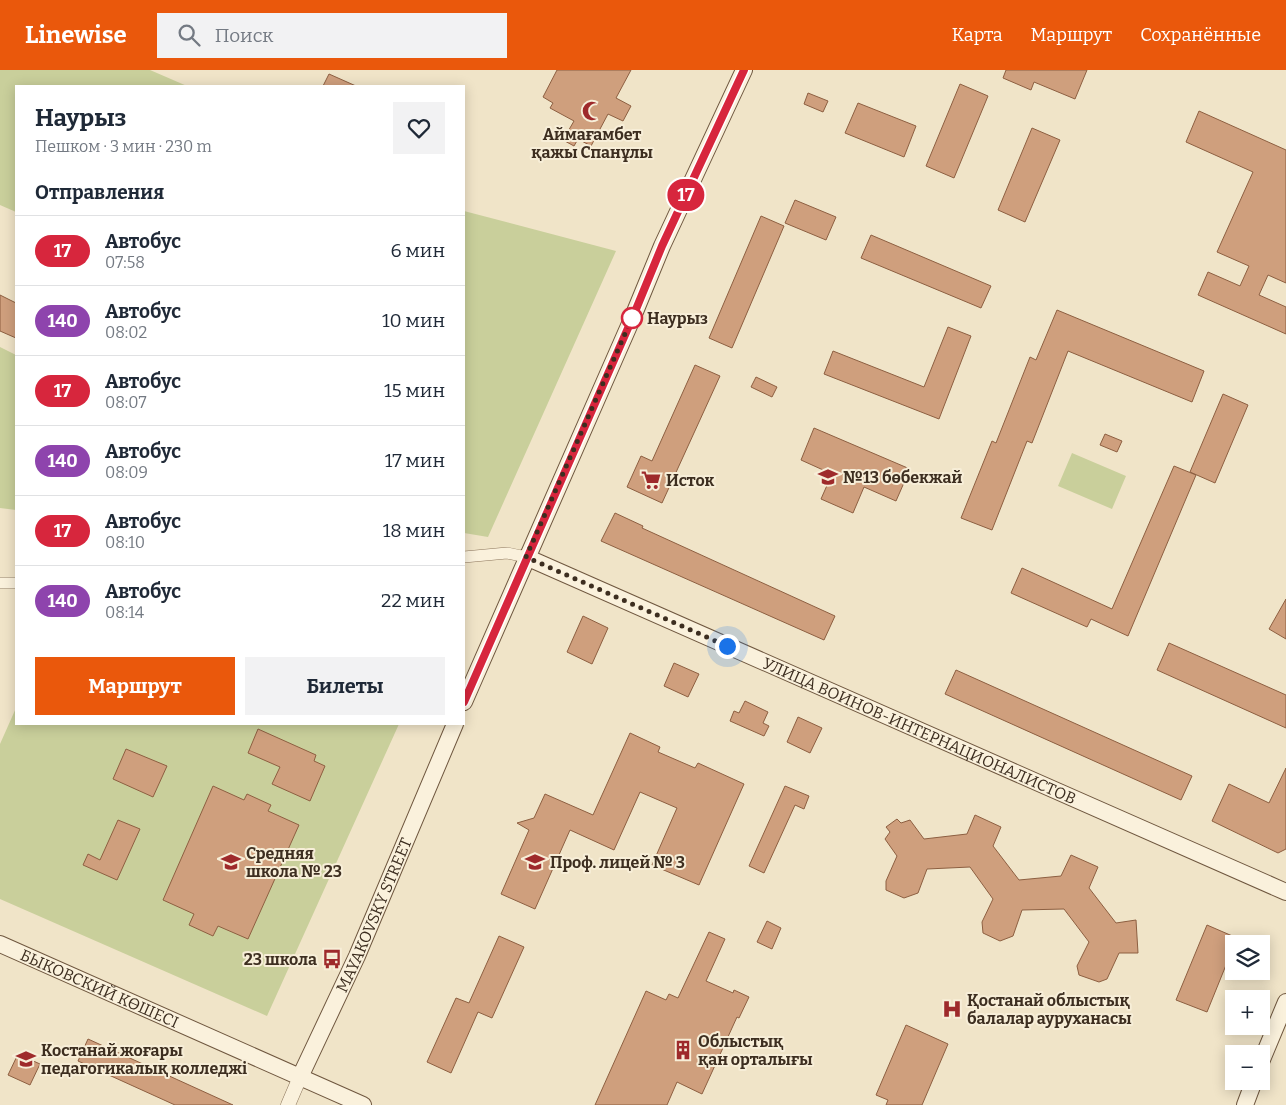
<!DOCTYPE html>
<html lang="ru">
<head>
<meta charset="utf-8">
<style>
  :root { --surface:#fff; --page:#f2f2f3; --text:#1f2937; --muted:#747a83; --line:#e0e1e3; --accent:#ea580c }
  body { margin:0; font-family:Bitter,serif; background:var(--page); color:var(--text); height:100vh; display:flex; flex-direction:column; font-size:19px; white-space:nowrap }
  * { box-sizing:border-box; margin:0 }
  p { font-size:16px; color:var(--muted) }
  .icon { flex:none; width:28px; height:28px; fill:none; stroke:currentColor; stroke-width:2; stroke-linecap:round; stroke-linejoin:round }
  .map { position:relative; flex:1; overflow:hidden }
  .drawer { position:absolute; left:15px; top:15px; width:450px; height:640px; display:flex; flex-direction:column; background:var(--surface); border-radius:0px; box-shadow:0 2px 12px #0003 }
  .drawer>* { flex:none }
  .badge { padding:0 10px; border-radius:16px; font-size:18px; line-height:32px }
  .controls { position:absolute; left:1225px; top:865px; display:grid; gap:10px }
  .controls a { display:grid; place-items:center; width:45px; height:45px; border-radius:0px; background:var(--surface); box-shadow:0 2px 12px #0003; font-size:25px }
  .you { position:absolute; width:25px; height:25px; margin:-12px; border:4px solid #fff; border-radius:50%; background:#1a73e8; box-shadow:0 0 0 8px #1a73e833 }
  .map>.badge { position:absolute; translate:-50% -50%; box-shadow:0 0 0 2px #fff }
  h2 { padding:0 20px; font-size:19px; line-height:45px }
  .round { display:grid; place-items:center; flex:none; width:52px; height:52px; border-radius:0px; background:var(--page) }
  .headline { display:flex; align-items:center; justify-content:space-between; height:85px; padding:0 20px }
  h1 { font-size:24px; font-weight:700; line-height:38px }
  .cta { display:flex; gap:10px; margin-top:auto; padding:10px 20px }
  .cta a { flex:1; height:58px; border-radius:0px; background:var(--accent); color:#fff; font-size:20px; font-weight:700; line-height:58px; text-align:center }
  .cta a+a { background:var(--page); color:var(--text) }
  ul { padding:0; list-style:none }
  li { display:flex; align-items:center; gap:15px; height:70px; padding:0 20px; border-top:1px solid var(--line) }
  li div { flex:1 }
  li b { display:block; font-size:19px }
  li em { font-style:normal }
  li .badge { min-width:55px; font-weight:700; text-align:center }
  header { display:flex; align-items:center; gap:30px; box-sizing:border-box; height:70px; padding:0 25px; background:var(--accent); color:#fff }
  header strong { font-size:24px }
  nav { display:flex; gap:28px; margin-inline-start:auto; font-size:18px }
  .search { width:350px; height:45px; background:var(--page); display:flex; align-items:center; gap:12px; box-sizing:border-box; padding:0 18px; border-radius:0px; color:var(--muted); font-size:19px }
  .map>svg:first-child { display:block }
  .green { fill:#c9cf9b }
  .building { fill:#cf9f7d; stroke:#8d5f41 }
  .lines { fill:none; stroke-linecap:round; stroke-linejoin:round }
  .minor-casing { stroke:#8d765c; stroke-width:12 }
  .tertiary-casing { stroke:#8d765c; stroke-width:15 }
  .secondary-casing { stroke:#6f573f; stroke-width:18 }
  .minor { stroke:#faf1dc; stroke-width:11 }
  .tertiary { stroke:#faf1dc; stroke-width:14 }
  .secondary { stroke:#faf1dc; stroke-width:16 }
  .line-casing { stroke:#fff; stroke-width:11 }
  .line { stroke:#d7263d; stroke-width:8 }
  .walk { stroke:#3d2e20; stroke-width:5; stroke-dasharray:0 9 }
  .stop-dot { fill:#fff; stroke:#d7263d; stroke-width:2.5 }
  .labels { text-anchor:middle; stroke-width:4; stroke-linejoin:round; paint-order:stroke }
  .poi-label { font-size:16px; font-weight:bold; fill:#3d2e20; stroke:#f7eed8; text-anchor:start }
  .stop-label { font-size:16px; font-weight:bold; fill:#3d2e20; stroke:#f7eed8; text-anchor:start }
  .street-label { font-size:16px; fill:#3d2e20; stroke:#f7eed8 }
</style>
</head>
<body>
<header>
<strong>Linewise</strong>
<div class="search"><svg class="icon" aria-label="search" viewBox="0 0 24 24"><circle cx="10" cy="10" r="6"/><path d="M15 15l6 6"/></svg>Поиск</div>
<nav><a>Карта</a><a>Маршрут</a><a>Сохранённые</a></nav>
</header>
<div class="map">
<svg width="1286" height="1035" viewBox="0 0 1286 1035">
  <rect width="100%" height="100%" fill="#f0e4c8"/>
  <!-- green -->
  <path class="green" d="M0 0H150L187 16H16V142L0 135Z
    M464 141 616 181 488 467 464 463Z
    M0 277 16 285V440L0 438Z
    M1072 383 1126 406 1112 439 1058 416Z
    M16 638V654H399L267 946 0 829V674Z"/>
  <!-- building -->
  <path class="building" d="M557 0H631L616 28 631 36 623 51 608 44 591 76 578 69 574 76 563 70 574 51 550 38 553 33 543 27Z
    M1006 0H1087L1075 29 1034 12 1031 20 1003 8Z
    M329 4 356 16H323Z
    M960 14 988 26 954 108 926 96Z
    M808 23 828 31 823 42 804 34Z
    M858 33 916 56 904 87 845 63Z
    M1199 41 1286 80V213L1268 205 1259 225 1286 237V264L1198 225 1208 202 1240 216 1249 196 1217 182 1253 102 1186 72Z
    M1032 58 1060 70 1025 152 998 140Z
    M795 130 836 147 826 170 785 153Z
    M761 146 784 156 732 278 709 268Z
    M871 165 991 216 981 238 861 188Z
    M0 225 16 233V268L0 261Z
    M1057 240 1204 301 1192 332 1068 281 1032 373 1027 371 992 460 961 448 992 371 996 373 1030 287 1036 290Z
    M948 257 971 266 939 349 824 304 833 281 924 317Z
    M695 295 720 306 662 433 627 417 641 386 652 391Z
    M756 307 777 317 772 327 751 317Z
    M1223 324 1248 335 1215 413 1190 402Z
    M814 358 910 399 896 431 864 417 853 443 821 429 832 404 801 390Z
    M1105 364 1122 371 1117 382 1100 375Z
    M1174 396 1196 405 1128 566 1091 549 1087 557 1011 523 1022 498 1112 539Z
    M615 443 643 456 642 458 835 546 824 570 601 471Z
    M1286 529V569L1269 559Z
    M583 546 608 558 592 594 567 582Z
    M1169 573 1286 625V658L1157 600Z
    M674 593 699 604 688 627 664 616Z
    M956 600 1192 706 1181 730 945 624Z
    M745 631 768 642 763 653 769 656 764 666 730 651 734 641 739 643Z
    M798 647 822 658 810 683 787 672Z
    M258 659 316 685 314 691 325 696 310 731 272 714 280 697 248 683Z
    M630 663 660 677 658 682 695 698 698 693 744 714 699 815 652 795 677 738 640 722 614 780 570 760 535 839 501 824 529 760 517 753 534 748 545 724 593 745Z
    M126 679 167 696 153 727 113 709Z
    M1286 698V779L1278 783 1212 751 1229 714 1269 733Z
    M213 716 244 730 247 724 271 735 268 741 299 755 248 869 218 856 213 866 189 855 194 844 163 830Z
    M785 716 809 726 804 739 795 735 764 803 749 796Z
    M975 745 1001 757 993 776 1019 810 1061 806 1071 785 1098 797 1089 818 1116 853 1136 850 1138 883H1119L1107 909 1099 912 1079 905 1077 896 1089 872 1064 839 1022 840 1013 866 1000 871 983 863 982 852 993 829 970 797 927 799 918 823 904 828 886 820V811L897 786 885 769 890 762 886 757 897 749 901 753 910 750 924 769 967 764Z
    M118 750 140 759 117 810 83 795 88 784 100 790Z
    M767 851 781 858 772 879 757 872Z
    M1207 855 1237 868 1207 942 1176 930Z
    M709 862 725 869 706 911 733 923 734 920 749 927 739 948 737 947 702 1024 677 1012 667 1035H595L646 921 666 930 669 924 678 928Z
    M499 866 524 877 492 948 478 942 451 1003 427 992 456 928 469 933Z
    M906 955 948 974 922 1035H886L888 1030 876 1025Z
    M88 969 233 1035H175L78 991Z
    M18 984 40 994 30 1015 8 1005Z"/>
  <g class="lines">
    <defs>
      <path id="minor" d="M464 487 507 483 526 487
        M0 513H16"/>
      <path id="tertiary" d="M288 1035 300 1007"/>
      <g id="secondary">
        <path id="s1" d="M526 487 1286 822"/>
        <path d="M464 632 632 249 662 176 744 0"/>
        <path id="s2" d="M0 874 363 1035"/>
        <path d="M1261 992 1286 932"/>
        <path id="s3" d="M300 1007 357 886 455 654"/>
        <path d="M1245 1035 1254 1011"/>
      </g>
    </defs>
    <!-- minor casing -->
    <use href="#minor" class="minor-casing"/>
    <!-- tertiary casing -->
    <use href="#tertiary" class="tertiary-casing"/>
    <!-- secondary casing -->
    <use href="#secondary" class="secondary-casing"/>
    <!-- minor -->
    <use href="#minor" class="minor"/>
    <!-- tertiary -->
    <use href="#tertiary" class="tertiary"/>
    <!-- secondary -->
    <use href="#secondary" class="secondary"/>
  </g>
  <g class="lines">
    <defs>
      <path id="line" d="M464 632 632 249 662 176 744 0"/>
    </defs>
    <!-- line casing -->
    <use href="#line" class="line-casing"/>
    <!-- line -->
    <use href="#line" class="line"/>
    <!-- walk -->
    <path class="walk" d="M632 248 526 487 727 576"/>
  </g>
  <!-- icons -->
  <defs>
    <symbol id="mosque-bare" viewBox="-9 -9 18 18"><path d="M3.5-4.9A6 6 0 1 0 3.5 4.9A5 5 0 1 1 3.5-4.9Z" fill="#9e2a2b" stroke="#f7eed8" stroke-width="2.5" paint-order="stroke"/></symbol>
    <symbol id="school-bare" viewBox="-9 -9 18 18"><path d="M0-5L7-2L0 1L-7-2ZM-4 1L0 2.5L4 1V4Q0 6-4 4Z" fill="#9e2a2b" stroke="#f7eed8" stroke-width="2.5" paint-order="stroke"/></symbol>
    <symbol id="supermarket-bare" viewBox="-9 -9 18 18"><path d="M-6-5.5h2.5l.6 2H6L4.5 2H-2.5L-4.4-4H-6ZM-1.5 3.2a1.3 1.3 0 1 0 .1 0ZM3 3.2a1.3 1.3 0 1 0 .1 0Z" fill="#9e2a2b" stroke="#f7eed8" stroke-width="2.5" paint-order="stroke"/></symbol>
    <symbol id="university-bare" viewBox="-9 -9 18 18"><path d="M0-5L7-2L0 1L-7-2ZM-4 1L0 2.5L4 1V4Q0 6-4 4Z" fill="#9e2a2b" stroke="#f7eed8" stroke-width="2.5" paint-order="stroke"/></symbol>
    <symbol id="bus-bare" viewBox="-9 -9 18 18"><path d="M-5-6H5V4H4V6H2V4H-2V6H-4V4H-5ZM-3.5-4V0h7V-4ZM-3.5 1.2v1.5H-2V1.2ZM2 1.2v1.5H3.5V1.2Z" fill="#9e2a2b" stroke="#f7eed8" stroke-width="2.5" paint-order="stroke"/></symbol>
    <symbol id="hospital-bare" viewBox="-9 -9 18 18"><path d="M-5-5h3v3.5h4V-5h3V5h-3V1.5h-4V5h-3Z" fill="#9e2a2b" stroke="#f7eed8" stroke-width="2.5" paint-order="stroke"/></symbol>
    <symbol id="building-bare" viewBox="-9 -9 18 18"><path d="M-4-6H4V6H1V3H-1V6H-4ZM-2.5-4.3h1.7v1.8h-1.7ZM.8-4.3h1.7v1.8H.8ZM-2.5-1h1.7V.8h-1.7ZM.8-1h1.7V.8H.8Z" fill="#9e2a2b" stroke="#f7eed8" stroke-width="2.5" paint-order="stroke"/></symbol>
  </defs>
  <g fill-rule="evenodd">
    <use href="#mosque-bare" x="578" y="27" width="28" height="28"/>
    <use href="#school-bare" x="814" y="393" width="28" height="28"/>
    <use href="#supermarket-bare" x="637" y="396" width="28" height="28"/>
    <use href="#school-bare" x="217" y="778" width="28" height="28"/>
    <use href="#university-bare" x="521" y="778" width="28" height="28"/>
    <use href="#bus-bare" x="318" y="875" width="28" height="28"/>
    <use href="#hospital-bare" x="938" y="925" width="28" height="28"/>
    <use href="#building-bare" x="669" y="966" width="28" height="28"/>
    <use href="#university-bare" x="12" y="975" width="28" height="28"/>
  </g>
  <!-- markers -->
  <circle class="stop-dot" cx="632" cy="248" r="10"/>
  <g class="labels">
    <!-- poi labels -->
    <g class="poi-label">
      <text x="592" y="70" text-anchor="middle">Аймағамбет<tspan x="592" dy="18">қажы Спанұлы</tspan></text>
      <text x="843" y="413">№13 бөбекжай</text>
      <text x="666" y="416">Исток</text>
      <text x="246" y="789">Средняя<tspan x="246" dy="18">школа № 23</tspan></text>
      <text x="550" y="798">Проф. лицей № 3</text>
      <text x="317" y="895" text-anchor="end">23 школа</text>
      <text x="967" y="936">Қостанай облыстық<tspan x="967" dy="18">балалар ауруханасы</tspan></text>
      <text x="698" y="977">Облыстық<tspan x="698" dy="18">қан орталығы</tspan></text>
      <text x="41" y="986">Костанай жоғары<tspan x="41" dy="18">педагогикалық колледжі</tspan></text>
    </g>
    <!-- stop labels -->
    <g class="stop-label">
      <text x="647" y="254">Наурыз</text>
    </g>
    <!-- street labels -->
    <g class="street-label">
      <text dy="6" stroke="none"><textPath href="#s1" startOffset="430">УЛИЦА ВОИНОВ-ИНТЕРНАЦИОНАЛИСТОВ</textPath></text>
      <text dy="6" stroke="none"><textPath href="#s3" startOffset="178">MAYAKOVSKY STREET</textPath></text>
      <text dy="6" stroke="none"><textPath href="#s2" startOffset="109">БЫКОВСКИЙ КӨШЕСІ</textPath></text>
    </g>
  </g>
</svg>
<div class="controls">
<a><svg class="icon" aria-label="layers" viewBox="0 0 24 24"><path d="M12 4l9 5-9 5-9-5zM3 14l9 5 9-5"/></svg></a>
<a>+</a>
<a>−</a>
</div>
<div class="you" style="left:727px;top:576px"></div>
<b class="badge" style="left:686px;top:125px;background:#d7263d;color:#fff">17</b>
<section class="drawer">
<div class="headline"><div><h1>Наурыз</h1><p>Пешком · 3 мин · 230 m</p></div><a class="round"><svg class="icon" aria-label="heart" viewBox="0 0 24 24"><path d="M12 20l-8-8c-3-5 5-10 8-4 3-6 11-1 8 4z"/></svg></a></div>
<h2>Отправления</h2>
<ul>
<li><span class="badge" style="background:#d7263d;color:#fff">17</span><div><b>Автобус</b><p>07:58</p></div><em>6 мин</em></li>
<li><span class="badge" style="background:#8e44ad;color:#fff">140</span><div><b>Автобус</b><p>08:02</p></div><em>10 мин</em></li>
<li><span class="badge" style="background:#d7263d;color:#fff">17</span><div><b>Автобус</b><p>08:07</p></div><em>15 мин</em></li>
<li><span class="badge" style="background:#8e44ad;color:#fff">140</span><div><b>Автобус</b><p>08:09</p></div><em>17 мин</em></li>
<li><span class="badge" style="background:#d7263d;color:#fff">17</span><div><b>Автобус</b><p>08:10</p></div><em>18 мин</em></li>
<li><span class="badge" style="background:#8e44ad;color:#fff">140</span><div><b>Автобус</b><p>08:14</p></div><em>22 мин</em></li>
</ul>
<div class="cta"><a>Маршрут</a><a>Билеты</a></div>
</section>
</div>
</body>
</html>
